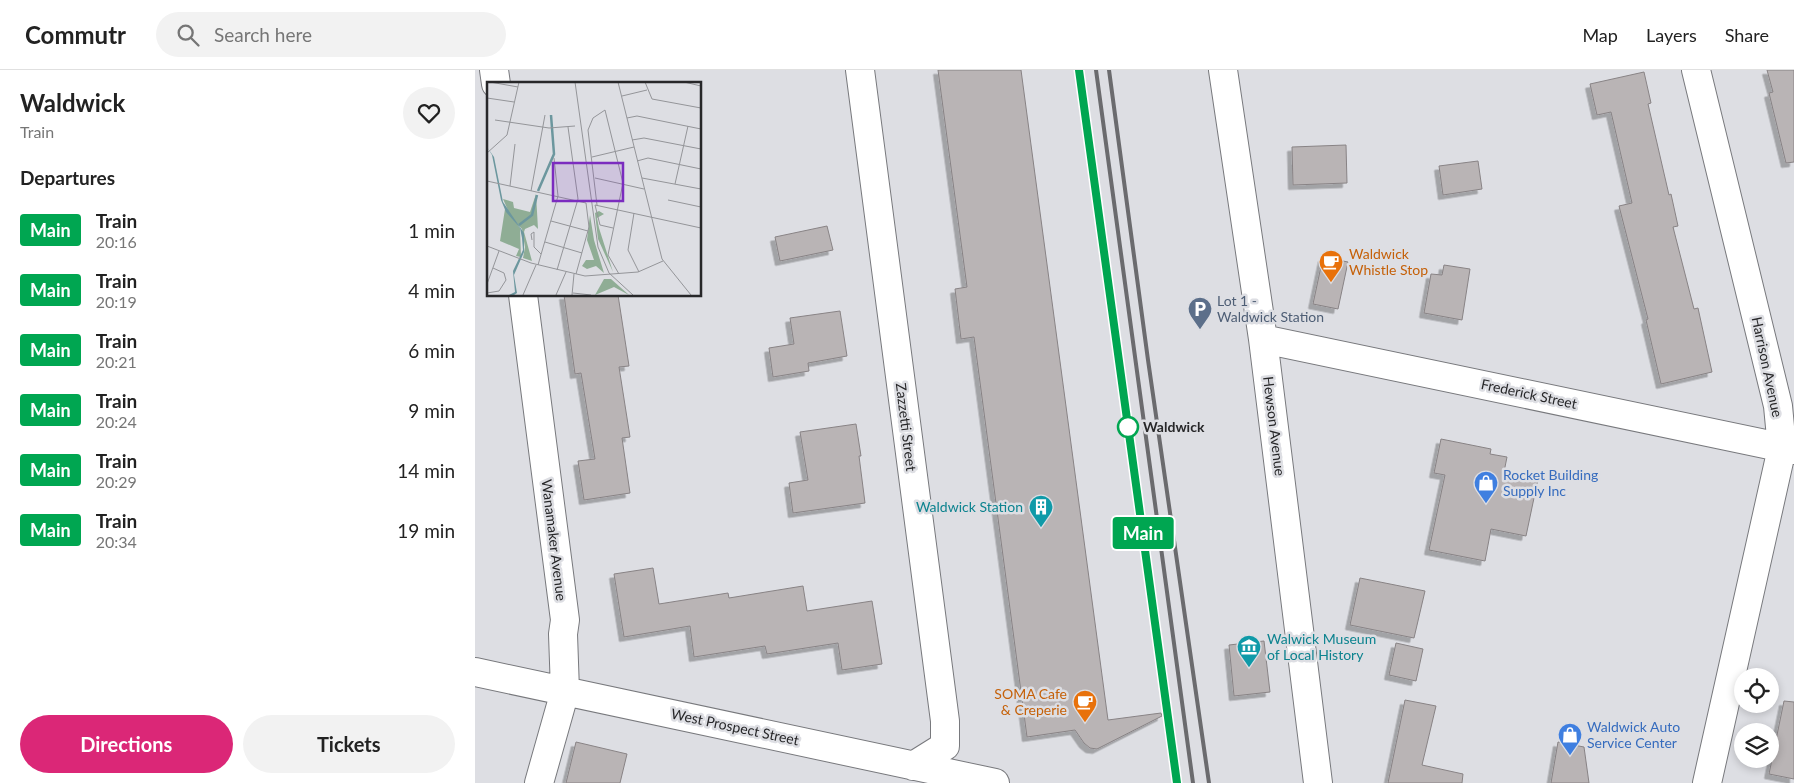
<!DOCTYPE html>
<html lang="en">
<head>
<meta charset="utf-8">
<style>
  :root { --surface:#fff; --page:#f2f2f2; --text:#222; --muted:#767676; --line:#e0e0e0; --accent:#db2777 }
  body { margin:0; font-family:Lato,sans-serif; background:var(--page); color:var(--text); height:100vh; display:flex; flex-direction:column; font-size:19px; white-space:nowrap }
  * { box-sizing:border-box; margin:0 }
  p { font-size:16px; color:var(--muted) }
  .icon { flex:none; width:28px; height:28px; fill:none; stroke:currentColor; stroke-width:2; stroke-linecap:round; stroke-linejoin:round }
  .map { position:relative; flex:1; overflow:hidden }
  .details { display:flex; flex-direction:column; background:var(--surface); width:475px }
  .details>* { flex:none }
  .badge { padding:0 10px; border-radius:4px; font-size:18px; line-height:32px }
  .buttons { position:absolute; left:1259px; top:598px; display:grid; gap:10px }
  .buttons a { display:grid; place-items:center; width:45px; height:45px; border-radius:50%; background:var(--surface); box-shadow:0 2px 8px #0003; font-size:25px }
  .map>.badge { position:absolute; translate:-50% -50%; box-shadow:0 0 0 2px #fff }
  h2 { padding:0 20px; font-size:19px; line-height:45px }
  .round { display:grid; place-items:center; flex:none; width:52px; height:52px; border-radius:26px; background:var(--page) }
  .head { display:flex; align-items:center; justify-content:space-between; height:85px; padding:0 20px }
  h1 { font-size:24px; font-weight:700; line-height:38px }
  .action { display:flex; gap:10px; margin-top:auto; padding:10px 20px }
  .action a { flex:1; height:58px; border-radius:30px; background:var(--accent); color:#fff; font-size:20px; font-weight:700; line-height:58px; text-align:center }
  .action a+a { background:var(--page); color:var(--text) }
  ul { padding:0; list-style:none }
  li { display:flex; align-items:center; gap:15px; height:60px; padding:0 20px }
  li div { flex:1 }
  li b { display:block; font-size:19px }
  li em { font-style:normal }
  li .badge { min-width:55px; font-weight:700; text-align:center }
  header { display:flex; align-items:center; gap:30px; box-sizing:border-box; height:70px; padding:0 25px; background:var(--surface); border-bottom:1px solid var(--line) }
  header strong { font-size:24px }
  nav { display:flex; gap:28px; margin-inline-start:auto; font-size:18px }
  .search { width:350px; height:45px; background:var(--page); display:flex; align-items:center; gap:12px; box-sizing:border-box; padding:0 18px; border-radius:28px; color:var(--muted); font-size:19px }
  main { display:flex; flex:1; min-height:0 }
  .map>svg:first-child { display:block }
  .building { fill:#b9b4b5; stroke:#888385; filter:url(#shadow) }
  .lines { fill:none; stroke-linecap:round; stroke-linejoin:round }
  .street-casing { stroke:#78797d; stroke-width:30 }
  .street { stroke:#fff; stroke-width:28 }
  .rail { stroke:#6b6b6e; stroke-width:4 }
  .line-casing { stroke:#fff; stroke-width:11 }
  .line { stroke:#00a651; stroke-width:8 }
  .stop-dot { fill:#fff; stroke:#00a651; stroke-width:2.5 }
  .labels { text-anchor:middle; stroke-width:5; stroke-linejoin:round; paint-order:stroke }
  .food-label { font-size:14px; fill:#c56008; stroke:#dddee3; text-anchor:start }
  .service-label { font-size:14px; fill:#4e5e75; stroke:#dddee3; text-anchor:start }
  .street-label { font-size:14px; fill:#272729; stroke:#dddee3 }
  .stop-label { font-size:14px; font-weight:bold; fill:#272729; stroke:#dddee3; text-anchor:start }
  .shop-label { font-size:14px; fill:#366cbe; stroke:#dddee3; text-anchor:start }
  .culture-label { font-size:14px; fill:#0d838f; stroke:#dddee3; text-anchor:end }
  .inset-river { fill:none; stroke:#6c979e; stroke-width:2.5 }
  .inset-road { fill:none; stroke:#949599; stroke-width:1 }
  .view { fill:#7b2cbf; fill-opacity:0.15; stroke:#7b2cbf; stroke-width:2.5 }
  .inset-edge { fill:none; stroke:#272729; stroke-width:2.5 }
</style>
</head>
<body>
<header>
<strong>Commutr</strong>
<div class="search"><svg class="icon" aria-label="search" viewBox="0 0 24 24"><circle cx="10" cy="10" r="6"/><path d="M15 15l6 6"/></svg>Search here</div>
<nav><a>Map</a><a>Layers</a><a>Share</a></nav>
</header>
<main>
<section class="details">
<div class="head"><div><h1>Waldwick</h1><p>Train</p></div><a class="round"><svg class="icon" aria-label="heart" viewBox="0 0 24 24"><path d="M12 20l-8-8c-3-5 5-10 8-4 3-6 11-1 8 4z"/></svg></a></div>
<h2>Departures</h2>
<ul>
<li><span class="badge" style="background:#00a651;color:#fff">Main</span><div><b>Train</b><p>20:16</p></div><em>1 min</em></li>
<li><span class="badge" style="background:#00a651;color:#fff">Main</span><div><b>Train</b><p>20:19</p></div><em>4 min</em></li>
<li><span class="badge" style="background:#00a651;color:#fff">Main</span><div><b>Train</b><p>20:21</p></div><em>6 min</em></li>
<li><span class="badge" style="background:#00a651;color:#fff">Main</span><div><b>Train</b><p>20:24</p></div><em>9 min</em></li>
<li><span class="badge" style="background:#00a651;color:#fff">Main</span><div><b>Train</b><p>20:29</p></div><em>14 min</em></li>
<li><span class="badge" style="background:#00a651;color:#fff">Main</span><div><b>Train</b><p>20:34</p></div><em>19 min</em></li>
</ul>
<div class="action"><a>Directions</a><a>Tickets</a></div>
</section>
<div class="map">
<svg width="1319" height="713" viewBox="0 0 1319 713">
  <defs>
    <filter id="shadow"><feDropShadow dx="-4.5" dy="4.5" stdDeviation="0" flood-color="#0004"/></filter>
  </defs>
  <rect width="100%" height="100%" fill="#dddee3"/>
  <!-- building -->
  <path class="building" d="M463 0H546L633 650 686 643 687 646 622 679 615 678 609 673 600 660 552 667 499 267 486 269 480 219 492 217Z
    M1292 0H1319V92L1311 93 1294 23 1298 22Z
    M1169 2 1176 33 1173 34 1194 125 1196 124 1203 156 1198 157 1219 239 1223 238 1237 302 1186 314 1171 250 1173 249 1144 136 1157 133 1136 42 1122 45 1115 14Z
    M871 75 872 113 818 115 817 77Z
    M1003 91 1007 119 968 125 964 96Z
    M352 156 358 180 305 191 300 167Z
    M848 187 873 192 863 239 838 234Z
    M969 195 995 199 987 250 949 243 956 204 967 205Z
    M89 225H143L154 296 144 297 155 367 147 368 155 423 109 430 103 391 120 389 106 303 100 304Z
    M365 241 372 286 333 293 334 301 298 307 294 278 319 274 315 248Z
    M381 354 386 386H384L390 433 318 443 314 413 333 410 325 362Z
    M966 369 1016 379 1015 384 1032 387 1029 402 1063 409 1051 466 1016 459 1010 491 954 480 970 405 959 403Z
    M178 498 184 534 253 523 254 528 328 516 332 541 397 531 407 594 367 600 363 573 292 584 290 576 219 587 215 556 149 567 139 504Z
    M885 508 950 521 939 568 875 555Z
    M789 571 795 622 759 626 754 575Z
    M921 573 948 579 941 611 914 605Z
    M930 630 961 636 947 695 988 704 987 713H913Z
    M1309 631 1319 632V709L1294 704Z
    M101 672 152 684 145 713H91Z
    M1083 672 1109 677 1114 713H1076Z"/>
  <g class="lines">
    <defs>
      <path id="street" d="M19 0 21 14
        M385 0 470 651V676L438 696
        M748 0 788 269 843 713
        M1221 0 1303 336 1307 378 1232 713
        M48 225 90 550 88 564 90 621 64 713
        M788 269 1319 380
        M0 602 520 713"/>
    </defs>
    <!-- street casing -->
    <use href="#street" class="street-casing"/>
    <!-- street -->
    <use href="#street" class="street"/>
    <!-- rail -->
    <path class="rail" d="M604 0 702 713
      M621 0 718 713
      M634 0 673 290 734 713"/>
  </g>
  <g class="lines">
    <defs>
      <path id="line" d="M604 0 702 713"/>
    </defs>
    <!-- line casing -->
    <use href="#line" class="line-casing"/>
    <!-- line -->
    <use href="#line" class="line"/>
  </g>
  <!-- icons -->
  <defs>
    <symbol id="cafe-pin" viewBox="-11 -11 22 30"><path d="M0 17L-7.5 6A9.5 9.5 0 1 1 7.5 6Z" fill="#e8710a" stroke="#dddee3"/><path d="M-5.5-4.5H6V0H3Q3 3.5 0 3.5H-2.5Q-5.5 3.5-5.5 0ZM3-3.2v2h1.7v-2ZM-6 4.5H4V6H-6Z" fill="#fff"/></symbol>
    <symbol id="parking-pin" viewBox="-11 -11 22 30"><path d="M0 17L-7.5 6A9.5 9.5 0 1 1 7.5 6Z" fill="#5c6f8a" stroke="#dddee3"/><path d="M-3.5-5.5H1a3.5 3.5 0 0 1 0 7H-1V5.5H-3.5ZM-1-3.4V-.6H.8a1.4 1.4 0 0 0 0-2.8Z" fill="#fff"/></symbol>
    <symbol id="shop-pin" viewBox="-11 -11 22 30"><path d="M0 17L-7.5 6A9.5 9.5 0 1 1 7.5 6Z" fill="#3f7fe0" stroke="#dddee3"/><path d="M-5-2.5h2.3a2.7 3.5 0 0 1 5.4 0H5L5.5 6h-11ZM-1.5-2.5h3a1.5 2.3 0 0 0-3 0Z" fill="#fff"/></symbol>
    <symbol id="building-pin" viewBox="-11 -11 22 30"><path d="M0 17L-7.5 6A9.5 9.5 0 1 1 7.5 6Z" fill="#0f9aa8" stroke="#dddee3"/><path d="M-4-6H4V6H1V3H-1V6H-4ZM-2.5-4.3h1.7v1.8h-1.7ZM.8-4.3h1.7v1.8H.8ZM-2.5-1h1.7V.8h-1.7ZM.8-1h1.7V.8H.8Z" fill="#fff"/></symbol>
    <symbol id="museum-pin" viewBox="-11 -11 22 30"><path d="M0 17L-7.5 6A9.5 9.5 0 1 1 7.5 6Z" fill="#0f9aa8" stroke="#dddee3"/><path d="M0-6L6-3V-2H-6V-3ZM-5-1h2V3h-2ZM-1-1h2V3h-2ZM3-1h2V3H3ZM-6 4H6V6H-6Z" fill="#fff"/></symbol>
  </defs>
  <g fill-rule="evenodd">
    <use href="#cafe-pin" x="842" y="178" width="28" height="38"/>
    <use href="#parking-pin" x="711" y="225" width="28" height="38"/>
    <use href="#shop-pin" x="997" y="399" width="28" height="38"/>
    <use href="#building-pin" x="552" y="423" width="28" height="38"/>
    <use href="#museum-pin" x="760" y="563" width="28" height="38"/>
    <use href="#cafe-pin" x="596" y="618" width="28" height="38"/>
    <use href="#shop-pin" x="1081" y="651" width="28" height="38"/>
  </g>
  <!-- markers -->
  <circle class="stop-dot" cx="653" cy="357" r="10"/>
  <g class="labels">
    <!-- food labels -->
    <g class="food-label">
      <text x="874" y="189">Waldwick<tspan x="874" dy="16">Whistle Stop</tspan></text>
      <text x="592" y="629" text-anchor="end">SOMA Cafe<tspan x="592" dy="16">&amp; Creperie</tspan></text>
    </g>
    <!-- service labels -->
    <g class="service-label">
      <text x="742" y="236">Lot 1 -<tspan x="742" dy="16">Waldwick Station</tspan></text>
    </g>
    <!-- street labels -->
    <g class="street-label">
      <text transform="translate(1292 297) rotate(78)" y="5">Harrison Avenue</text>
      <text transform="translate(1054 324) rotate(12)" y="5">Frederick Street</text>
      <text transform="translate(799 356) rotate(83)" y="5">Hewson Avenue</text>
      <text transform="translate(431 357) rotate(83)" y="5">Zazzetti Street</text>
      <text transform="translate(79 470) rotate(83)" y="5">Wanamaker Avenue</text>
      <text transform="translate(260 657) rotate(12)" y="5">West Prospect Street</text>
    </g>
    <!-- stop labels -->
    <g class="stop-label">
      <text x="668" y="362">Waldwick</text>
    </g>
    <!-- shop labels -->
    <g class="shop-label">
      <text x="1028" y="410">Rocket Building<tspan x="1028" dy="16">Supply Inc</tspan></text>
      <text x="1112" y="662">Waldwick Auto<tspan x="1112" dy="16">Service Center</tspan></text>
    </g>
    <!-- culture labels -->
    <g class="culture-label">
      <text x="548" y="442">Waldwick Station</text>
      <text x="792" y="574" text-anchor="start">Walwick Museum<tspan x="792" dy="16">of Local History</tspan></text>
    </g>
  </g>
  <!-- overview -->
  <g transform="translate(12 12)">
    <rect width="214" height="214" fill="#dddee3"/>
    <path d="M49 112 51 147 47 143 38 147 37 150 45 179 36 176 38 165 35 147 24 135 16 117 26 120 27 126 43 130ZM18 127 33 146 34 175 29 174 32 167 13 159ZM112 129 117 132 110 136 112 146 126 190 111 157 108 131ZM103 133 107 158 117 191 109 184 100 187 95 184 99 178H107L100 158ZM117 197H124L142 213 127 205 108 213Z" fill="#8fad95"/>
    <path d="M0 65 7 75 16 120 37 151V170L27 193 30 211 27 213H22L28 210 26 189 36 168 35 156 33 146 19 130 14 118 5 73Z" fill="#6c979e"/>
    <path class="inset-river" d="M51 109 67 72 64 33M32 143 45 133 50 113"/>
    <path class="inset-road" d="M3 0 31 5M88 0 111 165 122 191 146 213M131 0 175 177 204 213M158 0 165 17 214 26M197 0 214 4M135 14 160 8M0 16 27 20M140 36 150 34 214 47M8 38 62 46 88 44M145 58 157 56 214 67M0 71 20 53 32 0M105 75 147 65M150 79 161 76 214 87M108 96 157 107M155 96 214 107M0 99 99 121 102 145 89 192M188 102 201 44M23 104 28 62M44 109 58 33M181 118 214 125M110 123 101 48 106 36 118 28 136 101 121 173 132 192M147 131 141 168 152 190M64 139 101 149M126 146 113 143 108 123 214 146M45 158 44 152 47 150V165L54 172M58 160 95 171M0 164 44 181 98 194 151 190 176 179M51 183 71 114 67 76M70 188 91 117 81 45M0 202 12 169M0 211 12 209 19 198 17 191 6 186M86 211 104 213M36 213 49 183M69 213 79 190M85 213 87 192"/>
    <path class="view" d="M66 81H136V119H66Z"/>
    <rect width="214" height="214" class="inset-edge"/>
  </g>
</svg>
<div class="buttons">
<a><svg class="icon" aria-label="locate" viewBox="0 0 24 24"><circle cx="12" cy="12" r="6"/><path d="M12 2v4M12 18v4M2 12h4M18 12h4"/></svg></a>
<a><svg class="icon" aria-label="layers" viewBox="0 0 24 24"><path d="M12 4l9 5-9 5-9-5zM3 14l9 5 9-5"/></svg></a>
</div>
<b class="badge" style="left:668px;top:463px;background:#00a651;color:#fff">Main</b>
</div>
</main>
</body>
</html>
